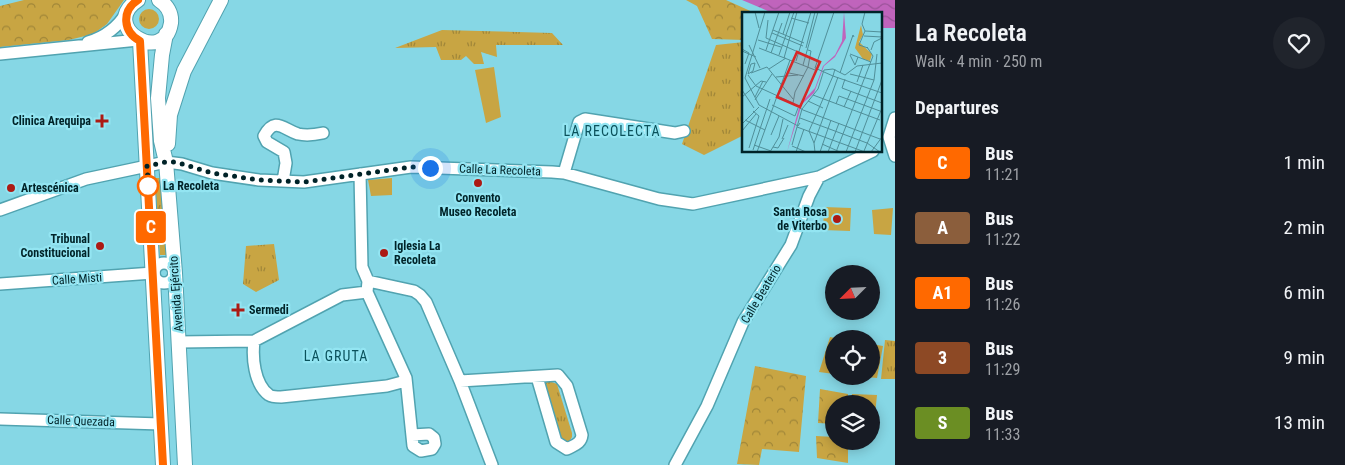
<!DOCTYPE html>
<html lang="en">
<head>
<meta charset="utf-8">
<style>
  :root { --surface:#171b24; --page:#20242c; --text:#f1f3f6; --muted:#9ea1a6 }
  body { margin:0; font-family:"Roboto Condensed",sans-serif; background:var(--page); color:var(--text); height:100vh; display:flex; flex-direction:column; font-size:19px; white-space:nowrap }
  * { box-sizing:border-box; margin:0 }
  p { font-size:16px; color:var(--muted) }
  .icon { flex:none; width:28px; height:28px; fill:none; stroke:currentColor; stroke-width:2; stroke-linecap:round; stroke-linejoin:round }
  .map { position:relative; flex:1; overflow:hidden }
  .drawer { display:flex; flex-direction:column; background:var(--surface); width:450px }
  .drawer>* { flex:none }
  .badge { padding:0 10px; border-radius:4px; font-size:18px; line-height:32px }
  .needle { width:32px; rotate:246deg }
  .controls { position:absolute; left:825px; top:265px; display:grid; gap:10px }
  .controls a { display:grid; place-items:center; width:55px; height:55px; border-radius:50%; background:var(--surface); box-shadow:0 2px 12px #0003; font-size:25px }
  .you { position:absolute; width:25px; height:25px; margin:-12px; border:4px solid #fff; border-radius:50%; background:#1a73e8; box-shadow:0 0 0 8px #1a73e833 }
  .map>.badge { position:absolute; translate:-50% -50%; box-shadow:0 0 0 2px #fff }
  h2 { padding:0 20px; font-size:19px; line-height:45px }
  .round { display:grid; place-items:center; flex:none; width:52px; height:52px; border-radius:26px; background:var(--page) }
  .head { display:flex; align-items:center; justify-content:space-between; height:85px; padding:0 20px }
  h1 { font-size:24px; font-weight:600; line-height:38px }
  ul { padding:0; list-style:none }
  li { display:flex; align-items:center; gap:15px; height:65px; padding:0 20px }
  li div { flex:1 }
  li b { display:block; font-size:19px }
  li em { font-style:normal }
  li .badge { min-width:55px; font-weight:700; text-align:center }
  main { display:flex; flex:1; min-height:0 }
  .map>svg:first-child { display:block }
  .grass { fill:url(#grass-tufts) }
  .park { fill:url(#park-crowns) }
  .garden { fill:#c8a543 }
  .water { fill:url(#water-waves) }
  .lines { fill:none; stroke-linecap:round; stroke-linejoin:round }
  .minor-casing { stroke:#51a3b0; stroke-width:14 }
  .major-casing { stroke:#51a3b0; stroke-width:16 }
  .minor { stroke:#fff; stroke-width:11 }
  .major { stroke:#fff; stroke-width:14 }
  .line-casing { stroke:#fff; stroke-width:11 }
  .line { stroke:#ff6900; stroke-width:8 }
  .walk { stroke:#002328; stroke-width:5; stroke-dasharray:0 9 }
  .poi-dot { fill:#ac1a14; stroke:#93e5f2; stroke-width:2 }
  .stop-dot { fill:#fff; stroke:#ff6900; stroke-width:2.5 }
  .labels { text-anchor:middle; stroke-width:4.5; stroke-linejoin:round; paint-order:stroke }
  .poi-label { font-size:12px; font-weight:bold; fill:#002328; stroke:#93e5f2; text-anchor:end }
  .street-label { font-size:12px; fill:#002328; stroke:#93e5f2 }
  .stop-label { font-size:12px; font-weight:bold; fill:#002328; stroke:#93e5f2; text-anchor:start }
  .neighbourhood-label { font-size:14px; letter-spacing:1px; fill:#0a515b; stroke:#93e5f2 }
  .inset-road { fill:none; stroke:#508f99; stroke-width:1 }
  .view { fill:#d62828; fill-opacity:0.15; stroke:#d62828; stroke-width:2.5 }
  .inset-edge { fill:none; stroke:#002328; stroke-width:2.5 }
</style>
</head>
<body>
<main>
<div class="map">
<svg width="895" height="465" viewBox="0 0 895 465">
  <defs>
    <pattern id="grass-tufts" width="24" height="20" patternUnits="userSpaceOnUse" patternTransform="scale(1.25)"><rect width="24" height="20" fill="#c8a543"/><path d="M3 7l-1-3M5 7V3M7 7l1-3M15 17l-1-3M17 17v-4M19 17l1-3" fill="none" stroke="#a08638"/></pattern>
    <pattern id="park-crowns" width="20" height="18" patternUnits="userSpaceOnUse" patternTransform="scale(1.25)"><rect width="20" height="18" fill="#c8a543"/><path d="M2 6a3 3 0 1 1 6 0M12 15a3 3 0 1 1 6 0" fill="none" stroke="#a08638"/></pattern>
    <pattern id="water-waves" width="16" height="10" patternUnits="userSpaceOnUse" patternTransform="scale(1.25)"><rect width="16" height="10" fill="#c064bc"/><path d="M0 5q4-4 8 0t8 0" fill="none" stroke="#9a5299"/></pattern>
  </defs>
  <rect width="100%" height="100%" fill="#86d7e5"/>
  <!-- grass -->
  <path class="grass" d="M139 19a10 10 0 1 1 20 0a10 10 0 1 1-20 0Z
    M442 30 552 33 563 45H496L497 57 481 52 484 64H474L466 56 461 60H441L436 47 395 48Z
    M744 42V135L704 155 682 144 716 45Z
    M155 178H161L167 255H160Z
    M274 244 279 280 256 292 243 284 246 246Z
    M885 340 895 341V379H881Z
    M549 381 557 384 572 433V437L569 442H563L544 384Z"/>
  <!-- park -->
  <path class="park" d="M24 0H124L107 24 93 34 69 40 0 47V6Z
    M686 0H726L757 14H744V40L712 39 697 6Z
    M755 366 806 376 799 452 762 449 759 465 737 464Z
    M820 389 848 394V404H834V424L818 423Z
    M816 436 834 437V441H848V463L817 458Z"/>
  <!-- garden -->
  <path class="garden" d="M494 67 501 117 486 123 475 70Z
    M392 178V195L371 196 368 180Z
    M824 207 851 208 850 231 823 230Z
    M893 208 891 235 874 234 872 210Z
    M830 337 840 339H834V374L819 372Z
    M871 344 883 346 877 378 857 376H871Z
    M852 394 877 395 874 424H871V404H851Z"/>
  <!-- water -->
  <path class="water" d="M742 0H895V28H881V14H775Z"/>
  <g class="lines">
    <defs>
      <path id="minor" d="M88 42C105 37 118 27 127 12
        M0 54 138 40
        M895 118 889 137 895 156
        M564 173 579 122 585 119 675 133 684 131
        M360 174 362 267 368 281 367 292 406 378 413 446 421 451 432 449 435 444 434 438 429 434 412 435
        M283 181 286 163 284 152 267 142 264 136C275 116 283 129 298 134 307 136 314 135 323 133
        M0 210 86 179 166 162 182 164 212 173 259 180 304 182 411 167 552 172 564 173 659 199 693 204 819 177 873 151
        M154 273a10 10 0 1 1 20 0a10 10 0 1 1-20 0Z
        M368 281 414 291 420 295 426 302 460 381 492 465
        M0 284 153 273
        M254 341C252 357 254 384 269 395 272 397 277 397 281 397L387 386 402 382 406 378
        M179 342 254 341 342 295 367 292
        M460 381 558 375 567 386 582 435C581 444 574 445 567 449L556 442 537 377
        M0 419 161 424
        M675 465 707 406 743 322 791 245 809 196 819 177"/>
      <path id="major" d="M138 0C98 26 164 67 171 23 172 13 167 5 159 0
        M166 34 162 55 158 98 161 141 166 162 175 273 185 465
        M140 41 163 465
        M168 144 170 115 184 71 221 0"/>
    </defs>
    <!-- minor casing -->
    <use href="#minor" class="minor-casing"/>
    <!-- major casing -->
    <use href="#major" class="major-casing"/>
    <!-- minor -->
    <use href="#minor" class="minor"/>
    <!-- major -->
    <use href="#major" class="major"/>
  </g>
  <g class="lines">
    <defs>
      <path id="line" d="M138 0C121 11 123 32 140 41L163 465"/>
    </defs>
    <!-- line casing -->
    <use href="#line" class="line-casing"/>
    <!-- line -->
    <use href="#line" class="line"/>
    <!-- walk -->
    <path class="walk" d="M148 186 149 194 147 166 166 162H176L212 173 259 180 304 182 412 167 430 168"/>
  </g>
  <!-- markers -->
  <g class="poi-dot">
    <path d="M99.5 113.5h5v5h5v5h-5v5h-5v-5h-5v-5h5z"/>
    <circle cx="478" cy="183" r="5"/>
    <circle cx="11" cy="188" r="5"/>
    <circle cx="837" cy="219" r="5"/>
    <circle cx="100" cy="246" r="5"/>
    <circle cx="384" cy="253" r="5"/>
    <path d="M235.5 302.5h5v5h5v5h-5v5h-5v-5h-5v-5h5z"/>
  </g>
  <circle class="stop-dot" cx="148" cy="186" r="10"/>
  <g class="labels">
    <!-- poi labels -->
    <g class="poi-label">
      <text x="91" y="125">Clinica Arequipa</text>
      <text x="21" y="192" text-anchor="start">Artescénica</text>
      <text x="478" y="202" text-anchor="middle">Convento<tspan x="478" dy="14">Museo Recoleta</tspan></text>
      <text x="827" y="216">Santa Rosa<tspan x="827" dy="14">de Viterbo</tspan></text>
      <text x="90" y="243">Tribunal<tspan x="90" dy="14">Constitucional</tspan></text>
      <text x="394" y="250" text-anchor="start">Iglesia La<tspan x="394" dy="14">Recoleta</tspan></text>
      <text x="249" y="314" text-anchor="start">Sermedi</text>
    </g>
    <!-- street labels -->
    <g class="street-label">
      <text transform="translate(500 170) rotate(2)" y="4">Calle La Recoleta</text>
      <text transform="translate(77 279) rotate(-4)" y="4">Calle Misti</text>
      <text transform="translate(176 294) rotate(-94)" y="4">Avenida Ejército</text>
      <text transform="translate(761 294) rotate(-59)" y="4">Calle Beaterio</text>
      <text transform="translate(81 421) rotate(2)" y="4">Calle Quezada</text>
    </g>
    <!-- stop labels -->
    <g class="stop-label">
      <text x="163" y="190">La Recoleta</text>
    </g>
    <!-- neighbourhood labels -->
    <g class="neighbourhood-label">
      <text x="612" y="136">LA RECOLECTA</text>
      <text x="336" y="361">LA GRUTA</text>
    </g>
  </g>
  <!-- overview -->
  <g transform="translate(742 12)">
    <rect width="140" height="140" fill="#86d7e5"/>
    <path d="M119 13 121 23 117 30 130 42 128 49 121 47 113 36Z" fill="#c8a543"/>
    <path d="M102 0 104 26 93 45 82 54 72 81 60 92 45 140 58 92 73 76 81 54 93 43 100 29Z" fill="#c064bc"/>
    <path class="inset-road" d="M13 0 17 16M23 0 3 66 17 93 56 114 58 111M123 0 120 12 123 19 117 33 126 36M49 6 67 11M26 8 24 26 54 39M31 18 62 31M123 19 140 20M30 21 61 34M41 22 48 0M122 24 140 25M16 28 39 35M7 33 18 56M17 36 73 58M64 36 73 0M0 37 7 41 3 52M24 38 37 0M66 38 69 39 66 55 53 80 51 91 61 98 138 127M129 38 132 30 140 26M0 39 14 45M29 41 40 11M108 42 129 50M37 43 52 0M108 43 113 53 116 45M42 46 55 0M54 49 69 0M13 51 11 59 6 62 9 52ZM61 53 76 0M25 55 51 87M73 56 92 0M73 56 91 64 93 57M27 57 44 46M9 61 25 55M47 61 62 64M98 61 111 23 112 25M108 62 132 68M6 63 14 74 51 91M34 65 56 63M103 67 100 76 140 91M115 70 121 53M0 78 12 96M71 83 138 108M0 85 19 69 24 70M13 85 21 69M13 88 30 62M66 89 81 96M94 92 97 84 138 99M30 93 53 104 56 96M102 95 109 79M58 106 125 131 138 140M3 108 23 118M0 112 17 95M55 115 123 140M0 119 14 102M29 123 37 104M40 127 46 113M72 131 67 119 91 64 140 81M80 132 98 140M12 133 29 139M50 133 60 97 76 77 82 58 91 57 103 63 115 54 140 51M50 134 64 140M31 135 36 136 42 126M7 136 17 104 11 99M11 138 28 87M122 139 140 96M15 140 48 48M28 140 37 125 41 107M54 140 62 117M73 140 72 131 96 65M78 140 89 108M86 140 97 111M94 140 131 44 125 35M104 140 132 68 135 42M113 140 140 68M129 140 140 125"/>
    <path class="view" d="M55 40 78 50 58 95 35 85Z"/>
    <rect width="140" height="140" class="inset-edge"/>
  </g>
</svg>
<div class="controls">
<a><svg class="needle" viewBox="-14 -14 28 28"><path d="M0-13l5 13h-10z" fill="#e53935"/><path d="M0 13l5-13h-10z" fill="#9ea1a6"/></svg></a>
<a><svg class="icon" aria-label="locate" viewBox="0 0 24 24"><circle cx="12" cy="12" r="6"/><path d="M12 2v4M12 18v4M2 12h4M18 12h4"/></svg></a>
<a><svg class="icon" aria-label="layers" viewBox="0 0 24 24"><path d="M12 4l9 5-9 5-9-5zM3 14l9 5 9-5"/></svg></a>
</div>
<div class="you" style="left:430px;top:168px"></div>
<b class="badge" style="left:151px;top:227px;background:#ff6900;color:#fff">C</b>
</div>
<section class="drawer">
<div class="head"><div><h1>La Recoleta</h1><p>Walk · 4 min · 250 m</p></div><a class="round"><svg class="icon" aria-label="heart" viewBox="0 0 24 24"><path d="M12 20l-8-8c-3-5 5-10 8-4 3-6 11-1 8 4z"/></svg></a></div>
<h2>Departures</h2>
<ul>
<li><span class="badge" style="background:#ff6900;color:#fff">C</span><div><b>Bus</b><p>11:21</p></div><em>1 min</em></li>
<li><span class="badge" style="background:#8b5e3c;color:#fff">A</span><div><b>Bus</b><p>11:22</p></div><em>2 min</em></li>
<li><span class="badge" style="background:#ff6900;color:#fff">A1</span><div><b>Bus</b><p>11:26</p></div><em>6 min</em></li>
<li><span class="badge" style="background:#8d4925;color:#fff">3</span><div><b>Bus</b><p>11:29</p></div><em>9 min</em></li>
<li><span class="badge" style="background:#6b8e23;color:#fff">S</span><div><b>Bus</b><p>11:33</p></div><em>13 min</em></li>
</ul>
</section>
</main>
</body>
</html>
